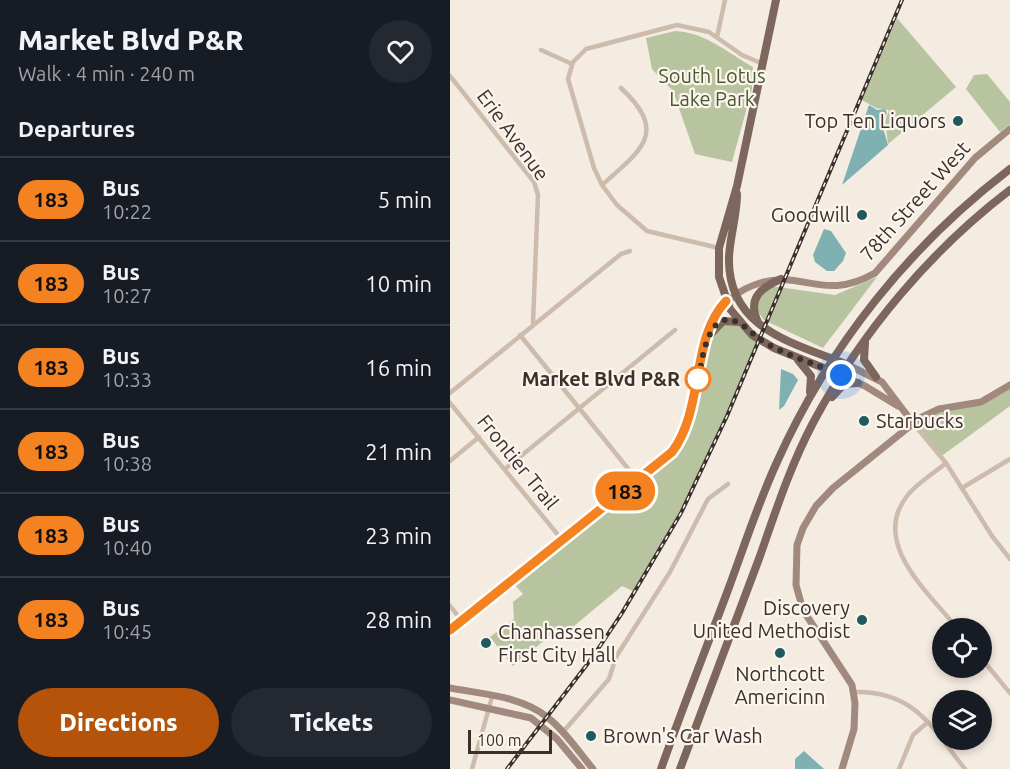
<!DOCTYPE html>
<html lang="en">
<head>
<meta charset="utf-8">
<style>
  :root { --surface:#171b24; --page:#242831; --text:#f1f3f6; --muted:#9ea1a6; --line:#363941; --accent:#b45309 }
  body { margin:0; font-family:Ubuntu,sans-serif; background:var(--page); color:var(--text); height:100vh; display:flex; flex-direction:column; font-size:22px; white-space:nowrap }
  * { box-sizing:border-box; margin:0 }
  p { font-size:20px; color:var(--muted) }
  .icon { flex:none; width:33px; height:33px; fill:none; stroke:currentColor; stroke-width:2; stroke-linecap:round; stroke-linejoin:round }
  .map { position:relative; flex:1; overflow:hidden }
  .drawer { display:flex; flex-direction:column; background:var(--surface); width:450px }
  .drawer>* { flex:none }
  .badge { padding:0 12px; border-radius:20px; font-size:21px; line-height:39px }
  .buttons { position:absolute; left:482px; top:618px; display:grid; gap:12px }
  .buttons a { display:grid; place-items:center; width:60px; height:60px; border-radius:50%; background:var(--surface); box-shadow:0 3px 9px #0003; font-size:30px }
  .scale { position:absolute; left:18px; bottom:15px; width:84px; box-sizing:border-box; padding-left:6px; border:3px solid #3b302b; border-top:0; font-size:16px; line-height:21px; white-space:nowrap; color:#3b302b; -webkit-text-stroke:4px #fbf5ee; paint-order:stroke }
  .you { position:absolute; width:30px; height:30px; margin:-15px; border:4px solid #fff; border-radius:50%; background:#1a73e8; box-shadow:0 0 0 9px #1a73e833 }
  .map>.badge { position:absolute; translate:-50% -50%; box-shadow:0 0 0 3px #fff }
  h2 { padding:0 18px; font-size:22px; line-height:54px }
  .round { display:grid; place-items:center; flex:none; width:63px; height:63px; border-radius:32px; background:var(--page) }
  .headline { display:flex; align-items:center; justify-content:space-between; height:102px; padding:0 18px }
  h1 { font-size:28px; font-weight:800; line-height:45px }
  .cta { display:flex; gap:12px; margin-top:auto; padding:12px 18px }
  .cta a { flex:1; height:69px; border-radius:36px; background:var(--accent); color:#fff; font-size:24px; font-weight:800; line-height:69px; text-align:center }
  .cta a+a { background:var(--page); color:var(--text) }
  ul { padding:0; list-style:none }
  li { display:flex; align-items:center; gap:18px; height:84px; padding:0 18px; border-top:2px solid var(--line) }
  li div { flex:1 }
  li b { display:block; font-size:22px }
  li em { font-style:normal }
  li .badge { min-width:66px; font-weight:700; text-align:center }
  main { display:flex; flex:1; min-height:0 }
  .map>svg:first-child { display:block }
  .green { fill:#b8c4a0 }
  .water { fill:#7fb0b2 }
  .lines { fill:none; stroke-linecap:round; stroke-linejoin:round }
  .street { stroke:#cdbbac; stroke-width:4.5 }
  .secondary { stroke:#a18a7d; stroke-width:7 }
  .primary { stroke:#7d675c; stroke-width:8 }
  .rail-casing { stroke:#3b302b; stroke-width:4 }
  .rail { stroke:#fbf5ee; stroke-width:1.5; stroke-dasharray:4.5; stroke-linecap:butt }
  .line-casing { stroke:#fff; stroke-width:14 }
  .line { stroke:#f58220; stroke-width:9 }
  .walk { stroke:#3b302b; stroke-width:6; stroke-dasharray:0 10.8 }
  .poi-dot { fill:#1f5a5e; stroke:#fbf5ee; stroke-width:2 }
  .stop-dot { fill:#fff; stroke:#f58220; stroke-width:3 }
  .labels { text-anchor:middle; stroke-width:4.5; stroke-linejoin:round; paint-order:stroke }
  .park-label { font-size:20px; fill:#4a5a2e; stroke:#fbf5ee }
  .poi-label { font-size:20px; fill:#3b302b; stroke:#fbf5ee; text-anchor:end }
  .street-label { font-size:20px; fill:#3b302b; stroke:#fbf5ee }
  .stop-label { font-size:20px; font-weight:bold; fill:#3b302b; stroke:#fbf5ee; text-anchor:end }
</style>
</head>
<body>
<main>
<section class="drawer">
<div class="headline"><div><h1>Market Blvd P&amp;R</h1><p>Walk · 4 min · 240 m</p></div><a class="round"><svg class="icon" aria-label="heart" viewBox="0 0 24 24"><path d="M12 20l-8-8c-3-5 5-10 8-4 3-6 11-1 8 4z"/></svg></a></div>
<h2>Departures</h2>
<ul>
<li><span class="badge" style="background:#f58220;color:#111">183</span><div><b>Bus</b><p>10:22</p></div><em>5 min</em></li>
<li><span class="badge" style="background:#f58220;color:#111">183</span><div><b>Bus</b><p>10:27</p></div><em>10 min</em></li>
<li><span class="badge" style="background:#f58220;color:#111">183</span><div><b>Bus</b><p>10:33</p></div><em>16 min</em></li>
<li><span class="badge" style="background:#f58220;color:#111">183</span><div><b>Bus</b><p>10:38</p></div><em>21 min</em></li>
<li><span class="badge" style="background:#f58220;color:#111">183</span><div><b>Bus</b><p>10:40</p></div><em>23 min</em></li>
<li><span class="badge" style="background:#f58220;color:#111">183</span><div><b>Bus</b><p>10:45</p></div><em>28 min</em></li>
</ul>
<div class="cta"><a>Directions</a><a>Tickets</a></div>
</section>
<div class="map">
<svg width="560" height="769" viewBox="0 0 560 769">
  <rect width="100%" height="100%" fill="#f4ebe1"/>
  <!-- green -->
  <path class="green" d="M447 18 506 87 438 144 435 121 439 110 426 108 412 100Z
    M225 31C257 33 276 52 303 67L302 89 282 162 245 154 223 91 202 69 196 38Z
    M537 74 560 102V124L550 132 516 89 524 75Z
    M427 277 373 348 314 320 306 309V296L321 286 385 295Z
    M290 323 309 340 251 472 185 592 172 586 112 636 107 630 63 666 40 637 64 619 63 602 73 594 62 582 149 512 231 440 257 338 269 324Z
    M560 385V406L493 455 486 451 463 423 500 407 525 404Z"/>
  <!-- water -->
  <path class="water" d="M419 105 427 110 435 109 437 113 431 121 438 145 392 185Z
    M374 229 381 231 396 253 393 261 384 271H377L365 262 363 255Z
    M331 369 343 374 348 380 334 406 329 410Z
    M354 751 374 769H345V759Z"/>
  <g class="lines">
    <!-- street -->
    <path class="street" d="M267 37 275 0
      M91 50 122 64
      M0 76 84 182 88 195 83 323
      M152 185C191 150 219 133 171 88
      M269 248 197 231 167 205 152 185 144 168 118 79 123 62 136 49 227 25 259 32 292 55 313 64
      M70 335 188 481
      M0 393 171 254 180 251
      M0 403 113 541
      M463 423 496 463 542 536 560 559
      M0 461 29 437
      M496 463C483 474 467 483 457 496 420 543 479 593 507 628
      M55 469 225 330
      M512 488 560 459
      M0 606 12 621
      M531 658 560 693
      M403 692C464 690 481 726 515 769
      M113 732 159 679 166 657 220 572 258 499 278 484
      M22 769 42 697
      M449 769 463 735 478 722"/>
    <!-- secondary -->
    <path class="secondary" d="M398 365 432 382 463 423
      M391 375 415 386 448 406
      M0 630 222 452C263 398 233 306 310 283 352 270 375 302 425 273L525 158 560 129
      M0 688C31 694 72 696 97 717 115 731 128 751 143 769
      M0 700 81 718 107 739 132 769
      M392 769 404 729 405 703 402 685 353 610 346 585 347 545 353 528 366 506 383 488 470 418 489 409 531 402 560 385"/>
    <!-- primary -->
    <path class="primary" d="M326 0 287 186 269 248V277L280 309 302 335 324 348 391 375
      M287 194C287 215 280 236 279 257 277 330 345 343 398 365
      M308 322C297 299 310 288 331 279
      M257 338 273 321 289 322
      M415 343 414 360 426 377
      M348 360 361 376 360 392
      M382 397 394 384 408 383
      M211 769C232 709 256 649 278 590 294 547 308 503 327 462 379 346 459 246 560 169
      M230 769C256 698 284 627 310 556 326 510 341 464 364 421 412 332 480 251 560 190"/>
    <defs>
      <path id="rail" d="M57 769 142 658 172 613 231 513 277 416 452 0"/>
    </defs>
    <!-- rail casing -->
    <use href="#rail" class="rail-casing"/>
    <!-- rail -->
    <use href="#rail" class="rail"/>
  </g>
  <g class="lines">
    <defs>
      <path id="line" d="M0 630 222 452C255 408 240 339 276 301"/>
    </defs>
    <!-- line casing -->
    <use href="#line" class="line-casing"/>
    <!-- line -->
    <use href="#line" class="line"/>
    <!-- walk -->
    <path class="walk" d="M248 379V383C251 365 257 307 287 322 298 327 306 338 317 344 341 357 366 364 391 375"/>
  </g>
  <!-- markers -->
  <g class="poi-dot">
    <circle cx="508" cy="121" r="6"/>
    <circle cx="412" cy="215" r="6"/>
    <circle cx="414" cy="421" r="6"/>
    <circle cx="412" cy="620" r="6"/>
    <circle cx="36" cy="643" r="6"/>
    <circle cx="330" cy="653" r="6"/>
    <circle cx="141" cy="736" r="6"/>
  </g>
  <circle class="stop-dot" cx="248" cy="379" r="12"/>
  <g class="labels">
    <!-- park labels -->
    <g class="park-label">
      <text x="262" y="83">South Lotus<tspan x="262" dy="23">Lake Park</tspan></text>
    </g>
    <!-- poi labels -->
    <g class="poi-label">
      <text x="496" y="128">Top Ten Liquors</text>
      <text x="400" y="222">Goodwill</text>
      <text x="426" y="428" text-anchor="start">Starbucks</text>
      <text x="400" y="615">Discovery<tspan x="400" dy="23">United Methodist</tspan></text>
      <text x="48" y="639" text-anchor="start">Chanhassen<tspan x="48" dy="23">First City Hall</tspan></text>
      <text x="330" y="681" text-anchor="middle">Northcott<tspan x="330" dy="23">Americinn</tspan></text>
      <text x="153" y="743" text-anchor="start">Brown's Car Wash</text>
    </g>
    <!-- street labels -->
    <g class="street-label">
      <text transform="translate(63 135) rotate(54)" y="7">Erie Avenue</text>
      <text transform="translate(465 201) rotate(-48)" y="7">78th Street West</text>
      <text transform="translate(68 462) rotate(51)" y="7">Frontier Trail</text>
    </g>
    <!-- stop labels -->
    <g class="stop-label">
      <text x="230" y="386">Market Blvd P&amp;R</text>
    </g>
  </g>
</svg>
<div class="buttons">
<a><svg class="icon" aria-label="locate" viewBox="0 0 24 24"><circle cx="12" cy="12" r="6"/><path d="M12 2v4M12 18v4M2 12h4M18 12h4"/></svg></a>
<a><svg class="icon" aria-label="layers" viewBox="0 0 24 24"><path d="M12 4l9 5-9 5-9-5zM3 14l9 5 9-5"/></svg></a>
</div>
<div class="scale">100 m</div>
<div class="you" style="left:391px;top:375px"></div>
<b class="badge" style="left:175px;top:491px;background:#f58220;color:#111">183</b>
</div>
</main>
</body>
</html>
